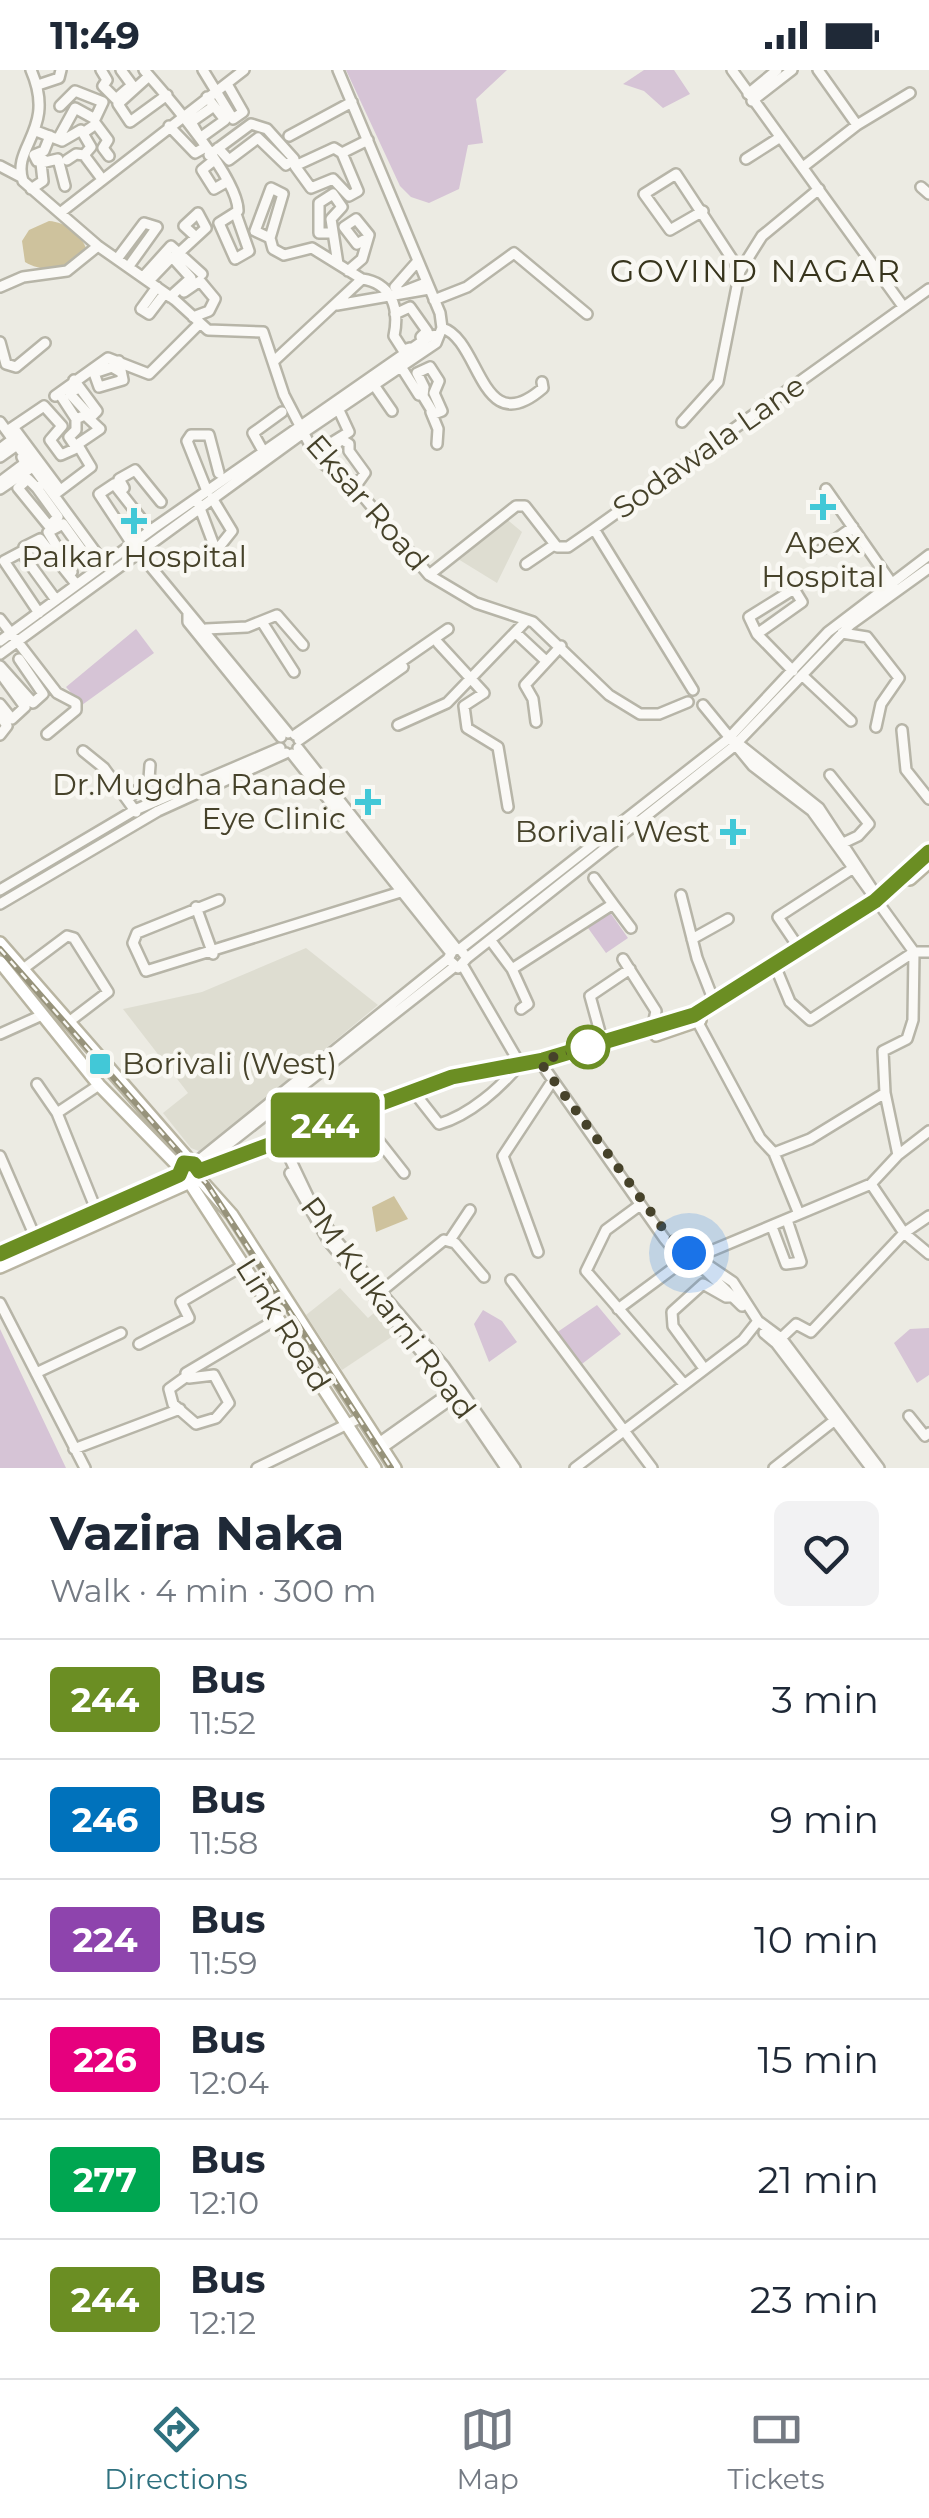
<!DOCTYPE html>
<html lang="en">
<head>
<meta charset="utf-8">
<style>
  :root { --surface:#fff; --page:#f2f2f3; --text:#1f2937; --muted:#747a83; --line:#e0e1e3; --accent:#2f717f }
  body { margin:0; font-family:Montserrat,sans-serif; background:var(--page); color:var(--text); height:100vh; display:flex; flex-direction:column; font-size:38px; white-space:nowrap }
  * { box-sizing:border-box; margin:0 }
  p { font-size:32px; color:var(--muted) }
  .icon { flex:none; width:55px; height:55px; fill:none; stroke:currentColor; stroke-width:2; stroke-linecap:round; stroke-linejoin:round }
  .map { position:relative; height:1398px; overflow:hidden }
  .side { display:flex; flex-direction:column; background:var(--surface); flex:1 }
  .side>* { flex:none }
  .badge { padding:0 20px; border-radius:8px; font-size:35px; line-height:65px }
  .you { position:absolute; width:50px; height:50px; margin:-25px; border:8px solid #fff; border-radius:50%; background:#1a73e8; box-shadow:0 0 0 15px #1a73e833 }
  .map>.badge { position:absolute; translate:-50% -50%; box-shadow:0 0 0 5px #fff }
  .round { display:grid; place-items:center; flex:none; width:105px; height:105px; border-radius:15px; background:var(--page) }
  .overview { display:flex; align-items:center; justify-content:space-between; height:170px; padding:0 50px }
  h1 { font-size:48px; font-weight:700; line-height:75px }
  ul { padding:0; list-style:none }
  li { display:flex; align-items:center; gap:30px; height:120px; padding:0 50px; border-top:2px solid var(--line) }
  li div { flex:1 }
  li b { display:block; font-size:38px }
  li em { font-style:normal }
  li .badge { min-width:110px; font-weight:700; text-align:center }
  .status { display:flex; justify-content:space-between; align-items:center; height:70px; padding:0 50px; background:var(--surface); direction:ltr }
  .status svg { height:28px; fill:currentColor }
  .tab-bar { display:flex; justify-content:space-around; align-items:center; height:140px; border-top:2px solid var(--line); background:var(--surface); font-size:28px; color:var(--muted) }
  .tab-bar a { display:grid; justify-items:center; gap:5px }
  .tab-bar .on { color:var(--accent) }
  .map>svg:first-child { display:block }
  .built { fill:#deddd1 }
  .green { fill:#d6c4d6 }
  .water { fill:#cec29d }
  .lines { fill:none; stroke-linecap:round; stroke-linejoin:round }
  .minor-casing { stroke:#b7b5a8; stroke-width:14 }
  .major-casing { stroke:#b9b5a2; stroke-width:16 }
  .minor { stroke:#faf9f6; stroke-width:9 }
  .major { stroke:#fff; stroke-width:11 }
  .rail-casing { stroke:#97937b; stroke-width:6 }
  .rail { stroke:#f9f8f3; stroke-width:2.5; stroke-dasharray:8; stroke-linecap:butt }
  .line-casing { stroke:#fff; stroke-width:22 }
  .line { stroke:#6b8e23; stroke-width:15 }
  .walk { stroke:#46422a; stroke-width:10; stroke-dasharray:0 18 }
  .poi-dot { fill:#42c8d7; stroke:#f9f8f3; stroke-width:4 }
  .stop-dot { fill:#fff; stroke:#6b8e23; stroke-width:5 }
  .labels { text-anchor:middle; stroke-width:9; stroke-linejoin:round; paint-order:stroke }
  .street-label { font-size:30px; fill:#46422a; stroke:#f9f8f3 }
  .poi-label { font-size:30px; fill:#46422a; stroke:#f9f8f3 }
  .neighbourhood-label { font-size:32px; letter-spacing:2.5px; fill:#37341c; stroke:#f9f8f3 }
</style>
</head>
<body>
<div class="status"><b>11:49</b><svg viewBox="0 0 49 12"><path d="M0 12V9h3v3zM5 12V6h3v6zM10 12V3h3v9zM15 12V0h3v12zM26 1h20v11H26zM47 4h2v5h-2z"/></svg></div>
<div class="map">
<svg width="929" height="1398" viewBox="0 0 929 1398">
  <rect width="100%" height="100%" fill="#ecebe3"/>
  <!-- built -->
  <path class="built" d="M504 447 522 462 497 513 458 489Z
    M306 878 378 935 201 1082 191 1078 163 1043 188 1023 123 939 202 922Z
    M340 1218 368 1248 380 1238 399 1262 342 1300 306 1245Z"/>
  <!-- green -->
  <path class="green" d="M346 0H507L476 29 483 73 468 75 459 119 429 133 411 127 400 116Z
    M644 0H674L690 24 663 38 644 21 623 14Z
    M136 559 154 583 82 635 66 617Z
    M609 841 628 868 606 883 588 858Z
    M597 1235 621 1264 578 1297 556 1263Z
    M483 1240 502 1251 517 1272 489 1292 474 1254Z
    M929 1258V1305L917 1313 894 1273 910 1259Z
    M0 1259 66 1398H0Z"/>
  <!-- water -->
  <path class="water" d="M49 151C66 152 82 164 87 181 68 196 49 206 25 192L22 171 29 160Z
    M394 1126 408 1149 376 1162 372 1137Z"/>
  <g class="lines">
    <defs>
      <path id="minor" d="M31 0C57 60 11 76 23 111L98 176 175 230 208 260 263 262 284 325 311 377 325 395 357 419 429 505 476 533 533 552 609 625 640 644H659L688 632
        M101 0 107 10 103 16 116 29 132 15 121 0
        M144 0C167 26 239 109 238 141L219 153 235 189 249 181 236 144
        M203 0 233 49 243 42 227 14
        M732 0 902 235
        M818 0 857 55 910 23
        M149 6 118 34 130 52 167 25
        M38 15 59 8 61 0
        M748 24 777 0
        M207 27 225 50 200 68 191 52 214 36
        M752 31 792 0
        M169 56 195 83 204 78
        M36 61 62 71 81 60 91 77 84 85
        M83 63 96 54 108 70 103 78 109 86
        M289 66 352 32
        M58 69 75 38 95 49 103 32 75 21 60 36
        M342 83 358 121 349 126 333 109 311 118 295 96 334 78 342 83 368 70
        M209 85 251 54 267 59 294 89 286 95 258 68 229 90 218 78
        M746 89 779 68
        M44 90 37 91 34 85 44 81 50 66
        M67 90 76 84 84 85 102 109
        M213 91 202 100 214 119 228 111
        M0 96 21 107
        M803 97 857 55
        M921 117 929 124
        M31 119 43 111 41 93 58 89 65 116
        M703 141 670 160 644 124 676 104 740 201
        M60 143 244 0
        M331 163H319V133L333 124 342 137 331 149 338 194
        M270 168 255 161 271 118 283 124 270 168 273 179 284 185 312 178 362 209 274 291
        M180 182 206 158 198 143 184 156 196 167
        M117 189 144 153 157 157 129 196
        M417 192 395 217 400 223 423 214
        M348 201 362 189 369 165 356 149 344 157 357 174 364 170
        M143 207 171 176 202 204
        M362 209C391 213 400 237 394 266L403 280 410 278
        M149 211 172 187 191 208 170 227
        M0 217 23 207 67 201 98 176
        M157 217 141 239 149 244 165 223
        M184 222 200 211 215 229 209 241 193 247
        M434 230 467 217 514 183 587 244
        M337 235 429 219
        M395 244 410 237 427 261 421 267
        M442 258C481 269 480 373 543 318L542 312
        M0 272 6 294 16 297 45 273
        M398 292 419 325
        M119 301 112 297 94 303 99 317 123 310 119 291
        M74 310 97 341 91 347 70 324 79 317
        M374 315 392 341
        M417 321 424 317 417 303 430 297 439 311 434 323 442 341 434 344 423 326 424 317
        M59 323 76 349V360L69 367 75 376 100 359 85 345 76 349
        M55 326 108 288 149 304 199 254
        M431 342 438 359 437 374
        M0 352 105 495
        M682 352 718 312 740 201 762 166 819 119
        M13 357 60 420
        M7 361 44 336 62 356 50 370 61 385 79 377 91 397 54 425
        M0 379 13 369
        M263 381 253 363 282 342
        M330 382 341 369 349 374V381L365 403 355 417
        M315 383 349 362 336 334
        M0 387 17 375
        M0 412 25 393 22 387
        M37 418 58 447 49 456 18 418 28 409 37 418 45 412
        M124 418 119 409 135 400 161 432
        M0 419 34 396
        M826 419 893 515
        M207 421 187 371 191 365H209L219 403
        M198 433 216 481 232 461 212 428
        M150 460 114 414 99 424 132 474 288 663
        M822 479 853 457
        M28 485 24 477 40 469 76 514
        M526 494 554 475
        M72 502 48 462 63 454 86 486
        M429 505 516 436H525L557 477H568L594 459
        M39 543 4 491 21 482 56 530
        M188 544V552L281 667
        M0 549 57 623 76 633V640L47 664
        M262 552 294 602
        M206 559 247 557 277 545 303 575
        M516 563 546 591
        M842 563 867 567 899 608 881 634 876 657
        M757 564 749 547 794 519 802 532 757 564 793 601
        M0 571 154 458 430 266 439 265
        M438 573 484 623 464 636 467 658 498 677 508 737
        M0 584 303 363 436 273 442 258 440 243 338 0
        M0 596 33 633 43 624 19 589
        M0 603 25 637 12 649 0 634
        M803 606 851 651
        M693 620 594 459 929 219
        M703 635 753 696 812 741 914 882H929
        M0 645 7 656 0 665
        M536 652 533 629 525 615 561 576
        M398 655 447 633 526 551
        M902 660 906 700 929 729
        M295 665 448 559
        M299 670 403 597
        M735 671 819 738 880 831
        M298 678 456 878
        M83 681 104 698 136 742
        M292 684 450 882
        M830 705 869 754 858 766 839 775
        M128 729 149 709 150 695
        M594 808 613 834
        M0 820 135 740 280 678
        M681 825 697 888 715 934
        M219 830 137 863 133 873 146 901 407 820
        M0 834 158 741 286 683
        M196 837 213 884
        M692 869 728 849
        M491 871 512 899 528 934 521 939
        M460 879 728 669 828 562 929 485
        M801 881 778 847 852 799
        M467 888 733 677 851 554 929 498
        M623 889 656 941 652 959
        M23 899 67 866 74 868 108 922 70 951
        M512 899 613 834 631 858
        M778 903 790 932 810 950 914 882
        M695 947 760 1068 774 1083 810 1069 885 1023 883 981 907 969 913 950 914 882
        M0 964 40 946
        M603 973 590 926 630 899
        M543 990V996L664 1168 674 1180 687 1185 695 1182 699 1189 690 1193 687 1185
        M37 1014 57 1043 99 1147
        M413 1021 439 1054C470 1045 500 1018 520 994L463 896
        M885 1023 898 1085
        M356 1042 404 1103
        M57 1043 99 1015
        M282 1072 312 1135 336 1170 444 1296 515 1398
        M774 1083 799 1144
        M0 1086 36 1169
        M194 1094 448 889 453 880 460 879 467 888 458 898 448 889
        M198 1098 454 897
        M290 1103 329 1172 453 1320 506 1398
        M871 1114 898 1085 929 1061
        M640 1135 606 1160 586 1201 683 1313
        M772 1157 786 1194 801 1192 787 1150
        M450 1170 470 1140
        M538 1182 503 1086 553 1010
        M699 1186 871 1114 904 1163 929 1184
        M699 1189 733 1212 758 1251 781 1268 879 1398
        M700 1195 742 1236
        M511 1210 652 1398
        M378 1224 444 1170 455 1173 484 1207
        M0 1233 85 1398
        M618 1239 687 1188
        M764 1263 776 1273 871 1398
        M779 1270 796 1254 811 1262 904 1163 929 1146
        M139 1274 189 1248 181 1232 244 1195
        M703 1297 673 1256 672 1242 703 1214 726 1227 736 1226
        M36 1303 121 1263
        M187 1306 169 1319 173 1334 196 1354 216 1348 229 1333 214 1305 189 1308 186 1303 277 1249
        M909 1346 925 1366 929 1363
        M379 1373 458 1317
        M382 1378 461 1322
        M74 1379 180 1339
        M257 1398 362 1347
        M575 1398 743 1270 758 1251
        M774 1398 835 1350"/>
      <path id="major" d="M910 809 929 792
        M0 873 191 1092
        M0 892 99 1015 180 1098
        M656 965 700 950
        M199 1101 453 1007 543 990 694 945 875 831 929 781
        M198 1107 232 1145 395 1398
        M190 1113 375 1398
        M0 1184 179 1105
        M0 1197 188 1113"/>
    </defs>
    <!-- minor casing -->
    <use href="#minor" class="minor-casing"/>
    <!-- major casing -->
    <use href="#major" class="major-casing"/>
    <!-- minor -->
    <use href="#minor" class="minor"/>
    <!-- major -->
    <use href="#major" class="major"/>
    <defs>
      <path id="rail" d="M0 879 207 1114 391 1398"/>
    </defs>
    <!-- rail casing -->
    <use href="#rail" class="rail-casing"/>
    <!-- rail -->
    <use href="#rail" class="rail"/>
  </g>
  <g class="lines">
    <defs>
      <path id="line" d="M0 1184 179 1105 184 1093 194 1094 199 1101 452 1007 543 990 694 945 875 831 929 782"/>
    </defs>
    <!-- line casing -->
    <use href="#line" class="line-casing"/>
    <!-- line -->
    <use href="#line" class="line"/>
    <!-- walk -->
    <path class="walk" d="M588 977 543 990V996L667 1164 689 1183"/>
  </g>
  <!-- markers -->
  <g class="poi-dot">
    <path d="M818 422h10v10h10v10h-10v10h-10v-10h-10v-10h10z"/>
    <path d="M129 436h10v10h10v10h-10v10h-10v-10h-10v-10h10z"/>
    <path d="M363 717h10v10h10v10h-10v10h-10v-10h-10v-10h10z"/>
    <path d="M728 747h10v10h10v10h-10v10h-10v-10h-10v-10h10z"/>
    <rect x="88" y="982" width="24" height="24" rx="5"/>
  </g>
  <circle class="stop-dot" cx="588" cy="977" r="20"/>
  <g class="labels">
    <!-- street labels -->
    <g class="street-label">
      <text transform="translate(709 377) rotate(-35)" y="10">Sodawala Lane</text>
      <text transform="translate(367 433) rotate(49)" y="10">Eksar Road</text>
      <text transform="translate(388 1238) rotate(53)" y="10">PM Kulkarni Road</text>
      <text transform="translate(283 1255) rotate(58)" y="10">Link Road</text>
    </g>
    <!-- poi labels -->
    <g class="poi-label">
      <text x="823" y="483">Apex<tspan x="823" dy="34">Hospital</tspan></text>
      <text x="134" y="497">Palkar Hospital</text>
      <text x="346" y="725" text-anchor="end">Dr.Mugdha Ranade<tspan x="346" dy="34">Eye Clinic</tspan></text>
      <text x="710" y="772" text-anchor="end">Borivali West</text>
      <text x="122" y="1004" text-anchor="start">Borivali (West)</text>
    </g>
    <!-- neighbourhood labels -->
    <g class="neighbourhood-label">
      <text x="756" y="212">GOVIND NAGAR</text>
    </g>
  </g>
</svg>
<div class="you" style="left:689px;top:1183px"></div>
<b class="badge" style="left:325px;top:1055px;background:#6b8e23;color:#fff">244</b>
</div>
<section class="side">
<div class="overview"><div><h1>Vazira Naka</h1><p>Walk · 4 min · 300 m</p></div><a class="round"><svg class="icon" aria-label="heart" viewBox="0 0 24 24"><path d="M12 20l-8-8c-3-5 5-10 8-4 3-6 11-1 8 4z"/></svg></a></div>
<ul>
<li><span class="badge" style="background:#6b8e23;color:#fff">244</span><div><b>Bus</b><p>11:52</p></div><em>3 min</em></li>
<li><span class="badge" style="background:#0072bc;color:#fff">246</span><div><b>Bus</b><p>11:58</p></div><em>9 min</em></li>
<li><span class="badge" style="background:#8e44ad;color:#fff">224</span><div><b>Bus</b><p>11:59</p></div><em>10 min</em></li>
<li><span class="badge" style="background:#e6007e;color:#fff">226</span><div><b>Bus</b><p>12:04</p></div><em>15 min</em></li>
<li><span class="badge" style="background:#00a651;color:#fff">277</span><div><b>Bus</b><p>12:10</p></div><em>21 min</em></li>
<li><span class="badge" style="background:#6b8e23;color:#fff">244</span><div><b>Bus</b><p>12:12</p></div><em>23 min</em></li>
</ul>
</section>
<nav class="tab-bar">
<a class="on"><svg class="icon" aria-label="directions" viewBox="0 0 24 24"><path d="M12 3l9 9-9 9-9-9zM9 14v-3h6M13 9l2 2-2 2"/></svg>Directions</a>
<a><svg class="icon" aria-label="map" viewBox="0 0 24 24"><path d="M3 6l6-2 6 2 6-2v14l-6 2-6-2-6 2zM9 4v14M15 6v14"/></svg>Map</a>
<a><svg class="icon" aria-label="tickets" viewBox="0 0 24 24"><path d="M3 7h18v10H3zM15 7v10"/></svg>Tickets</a>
</nav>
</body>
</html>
